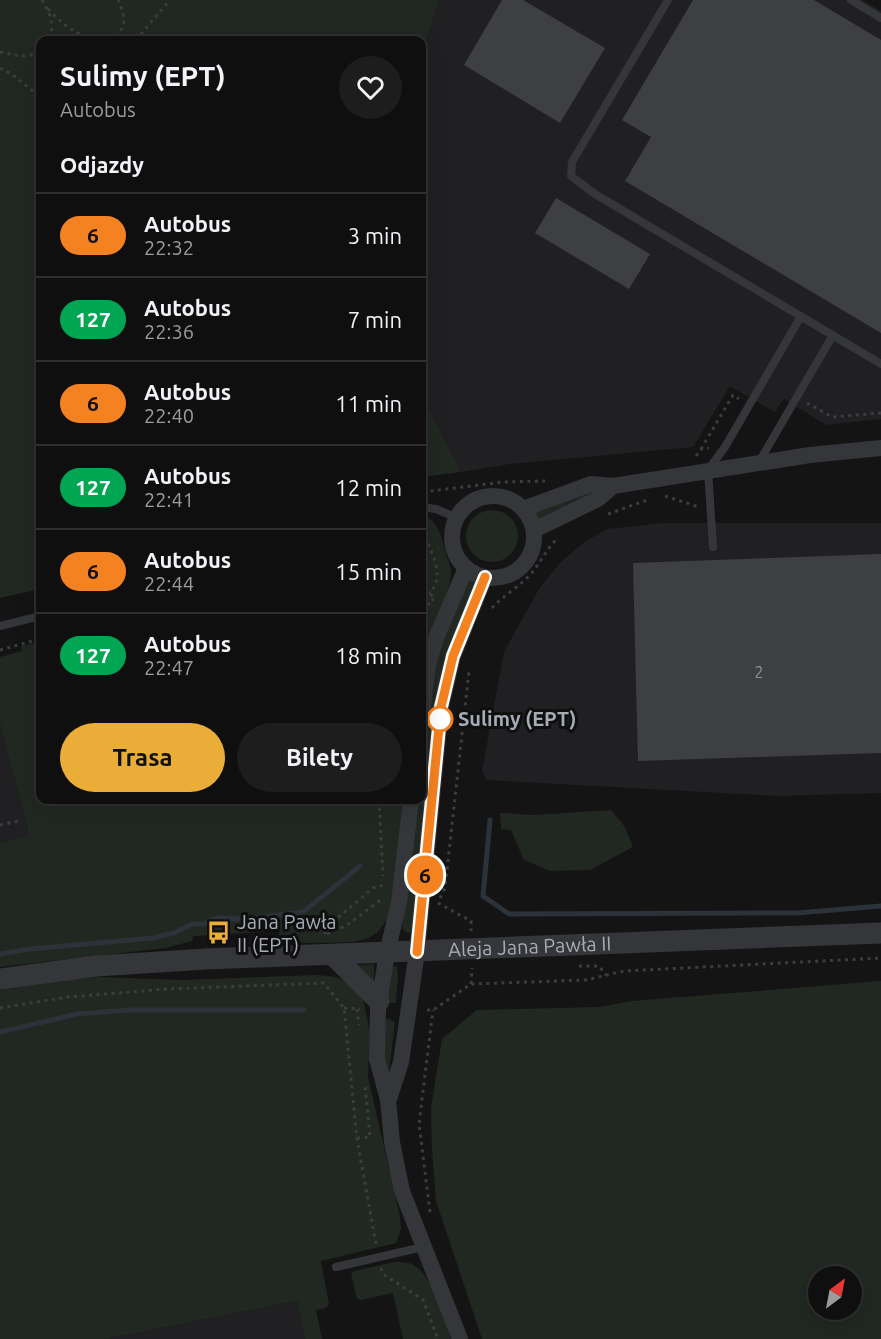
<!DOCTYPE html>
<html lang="pl">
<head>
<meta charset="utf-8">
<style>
  :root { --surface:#0f0f10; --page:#1d1d1e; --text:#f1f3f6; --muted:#9b9c9f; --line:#2f2f30; --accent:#e9ad38 }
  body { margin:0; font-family:Ubuntu,sans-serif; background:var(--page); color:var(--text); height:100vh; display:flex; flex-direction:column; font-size:22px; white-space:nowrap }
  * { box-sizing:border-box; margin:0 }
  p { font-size:20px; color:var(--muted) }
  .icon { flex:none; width:33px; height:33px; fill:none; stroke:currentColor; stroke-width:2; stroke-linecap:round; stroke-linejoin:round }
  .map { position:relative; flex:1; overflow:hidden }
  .drawer { position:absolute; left:36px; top:36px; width:390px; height:768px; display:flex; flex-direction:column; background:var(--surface); border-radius:12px; box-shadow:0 6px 24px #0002,0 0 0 2px var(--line) }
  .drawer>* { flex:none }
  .badge { padding:0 12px; border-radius:20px; font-size:21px; line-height:39px }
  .needle { width:39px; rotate:32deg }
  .buttons { position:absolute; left:808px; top:1266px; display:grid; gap:12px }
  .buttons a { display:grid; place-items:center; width:54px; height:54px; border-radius:50%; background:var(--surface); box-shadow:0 6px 24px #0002,0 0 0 2px var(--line); font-size:30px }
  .map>.badge { position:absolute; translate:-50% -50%; box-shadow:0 0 0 3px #fff }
  h2 { padding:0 24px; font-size:22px; line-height:54px }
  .round { display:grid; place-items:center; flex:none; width:63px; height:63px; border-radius:32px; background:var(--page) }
  .overview { display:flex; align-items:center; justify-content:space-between; height:102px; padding:0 24px }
  h1 { font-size:28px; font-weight:700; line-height:45px }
  .cta { display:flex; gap:12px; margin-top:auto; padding:12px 24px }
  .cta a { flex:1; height:69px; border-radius:36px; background:var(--accent); color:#111; font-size:24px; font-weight:700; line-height:69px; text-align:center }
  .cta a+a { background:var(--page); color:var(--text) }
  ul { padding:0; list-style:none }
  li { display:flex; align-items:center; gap:18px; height:84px; padding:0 24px; border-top:2px solid var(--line) }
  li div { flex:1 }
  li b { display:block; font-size:22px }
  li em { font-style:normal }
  li .badge { min-width:66px; font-weight:700; text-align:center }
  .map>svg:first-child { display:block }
  .built { fill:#202022 }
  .green { fill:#202821; fill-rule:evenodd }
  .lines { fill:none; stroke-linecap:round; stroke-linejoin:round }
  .stream { stroke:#2b3239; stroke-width:5 }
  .building { fill:#3e3f42 }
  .path { stroke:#3b3d41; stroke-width:3; stroke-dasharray:3 4.5; stroke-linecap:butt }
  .service { stroke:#35363a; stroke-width:8 }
  .minor { stroke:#35363a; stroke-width:16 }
  .tertiary { stroke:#35363a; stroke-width:21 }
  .line-casing { stroke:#fff; stroke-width:14 }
  .line { stroke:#f58220; stroke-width:9 }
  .stop-dot { fill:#fff; stroke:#f58220; stroke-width:3 }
  .labels { text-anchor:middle; stroke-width:6; stroke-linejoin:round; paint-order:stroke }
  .number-label { font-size:16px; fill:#8c9098 }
  .stop-label { font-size:20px; font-weight:bold; fill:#a6abb5; stroke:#0f0f10; text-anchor:start }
  .poi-label { font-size:20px; fill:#a6abb5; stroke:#0f0f10; text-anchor:start }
  .street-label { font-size:20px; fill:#a6abb5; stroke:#0f0f10 }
</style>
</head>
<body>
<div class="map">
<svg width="881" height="1339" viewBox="0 0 881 1339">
  <rect width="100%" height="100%" fill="#141415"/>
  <!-- built -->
  <path class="built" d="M439 0H863L881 11V419L826 425 784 399 775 412 730 386 693 447 510 464 461 472 422 395V55Z
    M664 523H881V793L778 796 486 780 482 771 504 652 539 589 560 563 583 543 607 529Z
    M0 724 29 835 0 843Z
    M297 1301 305 1339H105Z"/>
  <!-- green -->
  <path class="green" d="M0 0H439L422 55V40H40V589L0 598Z
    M422 395 461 472 422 477Z
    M601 489 541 520 537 519 535 516 536 510Z
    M466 536a26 26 0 1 1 52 0a26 26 0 1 1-52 0Z
    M422 514C436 521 441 532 444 547 446 555 450 563 451 570 453 587 427 639 422 660Z
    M470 579 475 582 453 638 412 931 409 933 405 932 402 927 417 800H422V758L436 656Z
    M40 642V800H404L392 911 379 931 367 939 352 942 309 943 280 941 279 931 226 934V931H215L214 935 193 936 192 941 165 948 0 967V843L29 835 0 724V657L22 651 21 646Z
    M611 810 625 827 633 847 590 870 550 871 524 860 511 830 501 829 500 813 534 815Z
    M374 964V993L345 966Z
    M394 966 397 967 398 976 396 1003H385L391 967Z
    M318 975 336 977 348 983 363 999 370 1032 368 1077 400 1217 401 1229 396 1243 321 1261 329 1304 326 1308 316 1310 322 1339H305L297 1301 105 1339H0V990L72 979 99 977 183 980Z
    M881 981V1339H482L436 1201 432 1150 431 1108 442 1039 477 1010 599 1007 632 1001ZM819 1276H852V1310H819Z
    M388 1018 395 1022 388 1080 384 1050 385 1020Z
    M395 1262C399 1262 405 1262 409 1263 432 1270 444 1319 451 1339H403L393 1293 361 1300 357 1299 351 1274 354 1271Z"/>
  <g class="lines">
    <!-- stream -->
    <path class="stream" d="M490 820 483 896 509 914 797 913 881 906
      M0 954 30 949 153 938 174 933 192 924H203L217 918 244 919 303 912 360 866
      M0 1032 77 1014 129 1010H304"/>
  </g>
  <!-- building -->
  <path class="building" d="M502 0H523L605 48 560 123 464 65Z
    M693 0H814L881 40V333L625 181 651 137 622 120Z
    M556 198 650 254 629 289 535 233Z
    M881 554V753L638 761 633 563Z"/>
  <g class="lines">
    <!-- path -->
    <path class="path" d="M42 0C50 12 55 26 49 40
      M48 9C61 23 76 35 95 40
      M109 40C128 31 126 17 118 0
      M136 40 170 0
      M0 52C15 55 27 59 40 51
      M0 68 13 75 40 97
      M807 403 832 417 881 413
      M701 449 733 395 739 399
      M696 456 701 449 709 448
      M423 492 503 482 545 481
      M665 496 699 507
      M608 514 650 499
      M422 530C427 543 438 561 437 576 437 584 431 590 431 599
      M422 590 431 593
      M492 608C503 596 517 588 528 577 540 565 545 550 557 539
      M422 619 431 599 434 600
      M0 650 40 639
      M379 800 383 876
      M0 825 19 821
      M440 898 445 888 469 671
      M438 903 471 921V931
      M324 934 327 927 373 888 384 885
      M327 934 347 925 382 899
      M579 966H599L606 975
      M471 984 472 968
      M0 1008 68 997 167 989 324 983 344 1008 357 1139 376 1244
      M344 1008 360 1009
      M357 1009 359 1025
      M427 1010H433L471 984 586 980 624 971 881 958
      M357 1138 370 1137 365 1085
      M430 1212 419 1124 433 1010
      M381 1268 383 1274 423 1300 438 1339"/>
    <!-- service -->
    <path class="service" d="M668 0 572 162 571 176 595 194 881 364
      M851 0 881 18
      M759 462 833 335
      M422 507 436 509 457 518
      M713 547 708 470 725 447 801 316
      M0 626 40 616
      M336 1267 423 1247"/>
    <!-- minor -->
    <path class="minor" d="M452 537a41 41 0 1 1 82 0a41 41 0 1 1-82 0Z
      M523 509 591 484 613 486 810 455 881 448
      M534 530 598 499 613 486
      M422 714 428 665 436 638 466 568
      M411 800 399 902 387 953 378 1009 377 1059 388 1100 392 1142 402 1191 460 1339
      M389 1099 401 1062 417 952 441 707 453 656 485 577"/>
    <!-- tertiary -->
    <g class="tertiary">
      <path d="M333 955 379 1001"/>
      <path id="s1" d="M0 979 96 966 206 959 881 933"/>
    </g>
  </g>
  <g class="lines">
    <defs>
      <path id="line" d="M417 952 441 707 453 656 485 577"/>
    </defs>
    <!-- line casing -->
    <use href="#line" class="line-casing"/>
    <!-- line -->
    <use href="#line" class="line"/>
  </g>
  <!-- icons -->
  <defs>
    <symbol id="bus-bare" viewBox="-9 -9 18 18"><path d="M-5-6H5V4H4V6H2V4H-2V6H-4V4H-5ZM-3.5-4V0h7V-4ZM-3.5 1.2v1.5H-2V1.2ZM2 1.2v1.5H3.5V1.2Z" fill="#e9ad38" stroke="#0f0f10" stroke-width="2.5" paint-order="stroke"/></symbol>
  </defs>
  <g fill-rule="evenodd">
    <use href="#bus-bare" x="202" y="916" width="33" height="33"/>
  </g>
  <!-- markers -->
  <circle class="stop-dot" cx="440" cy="719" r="12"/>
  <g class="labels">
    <!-- number labels -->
    <g class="number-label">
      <text x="759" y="678">2</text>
    </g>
    <!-- stop labels -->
    <g class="stop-label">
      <text x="458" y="726">Sulimy (EPT)</text>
    </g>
    <!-- poi labels -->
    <g class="poi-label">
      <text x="237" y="929">Jana Pawła<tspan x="237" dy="23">II (EPT)</tspan></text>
    </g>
    <!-- street labels -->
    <g class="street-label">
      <text dy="7" stroke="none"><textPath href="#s1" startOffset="531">Aleja Jana Pawła II</textPath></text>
    </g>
  </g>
</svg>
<div class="buttons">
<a><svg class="needle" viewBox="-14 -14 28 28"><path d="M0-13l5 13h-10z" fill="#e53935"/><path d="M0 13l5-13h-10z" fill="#9b9c9f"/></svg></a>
</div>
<b class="badge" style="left:425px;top:875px;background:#f58220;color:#111">6</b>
<section class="drawer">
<div class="overview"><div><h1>Sulimy (EPT)</h1><p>Autobus</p></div><a class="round"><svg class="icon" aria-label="heart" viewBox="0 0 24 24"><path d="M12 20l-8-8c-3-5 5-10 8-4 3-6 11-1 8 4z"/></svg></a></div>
<h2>Odjazdy</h2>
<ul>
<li><span class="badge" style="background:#f58220;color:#111">6</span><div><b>Autobus</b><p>22:32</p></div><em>3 min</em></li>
<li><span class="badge" style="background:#00a651;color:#fff">127</span><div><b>Autobus</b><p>22:36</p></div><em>7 min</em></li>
<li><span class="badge" style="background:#f58220;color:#111">6</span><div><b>Autobus</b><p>22:40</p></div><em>11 min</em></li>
<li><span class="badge" style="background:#00a651;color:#fff">127</span><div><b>Autobus</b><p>22:41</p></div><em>12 min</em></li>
<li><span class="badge" style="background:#f58220;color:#111">6</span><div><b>Autobus</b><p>22:44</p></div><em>15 min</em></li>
<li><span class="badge" style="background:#00a651;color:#fff">127</span><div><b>Autobus</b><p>22:47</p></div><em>18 min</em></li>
</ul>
<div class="cta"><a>Trasa</a><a>Bilety</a></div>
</section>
</div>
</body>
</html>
